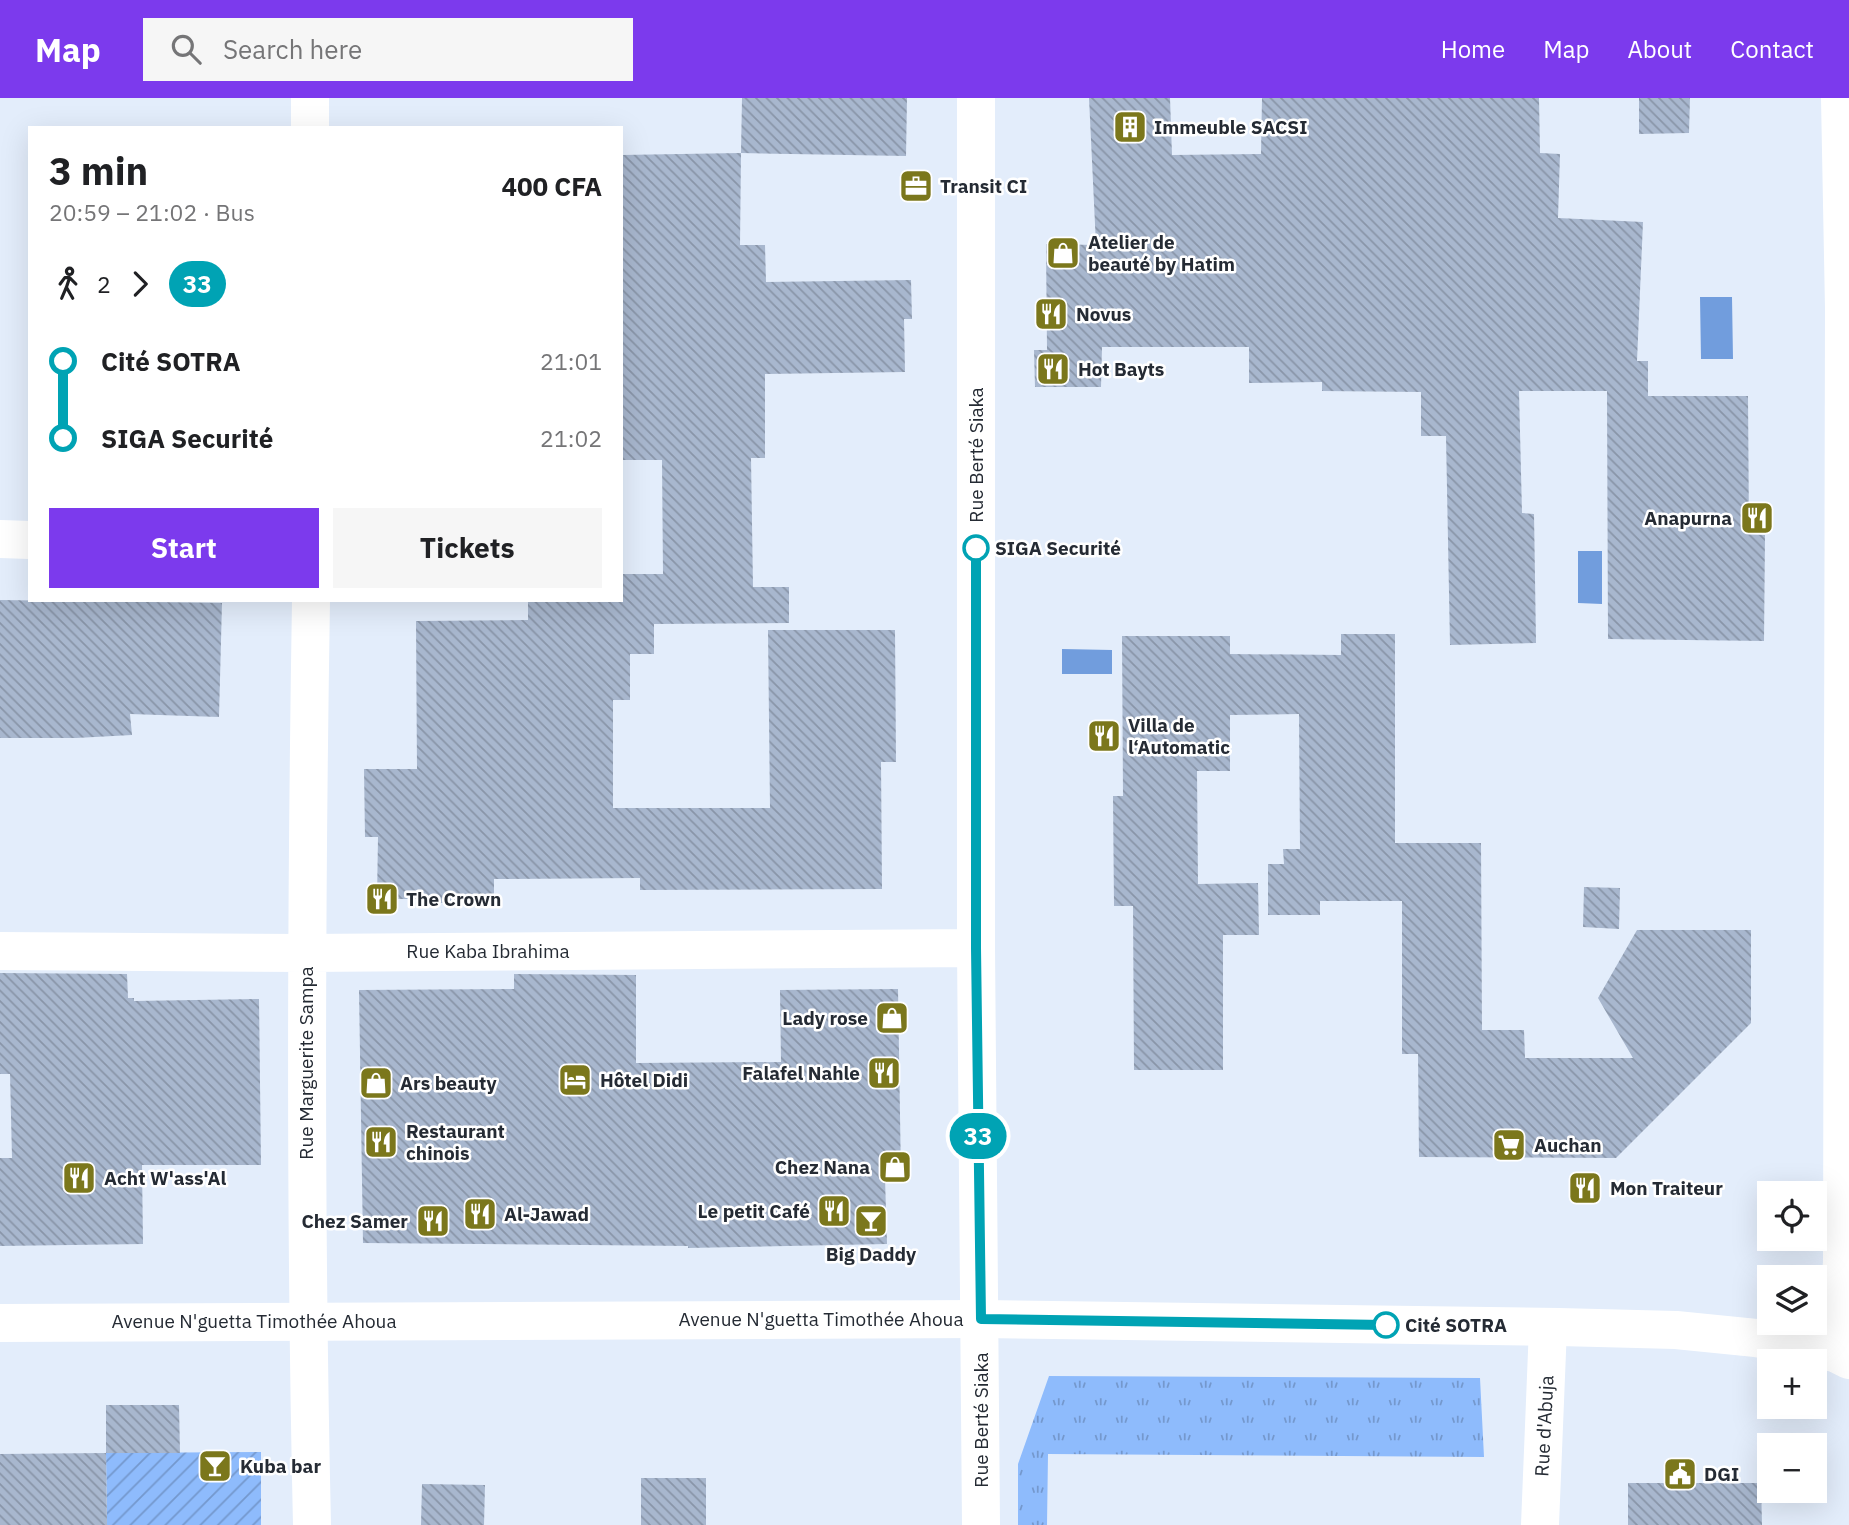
<!DOCTYPE html>
<html lang="en">
<head>
<meta charset="utf-8">
<style>
  :root { --surface:#fff; --page:#f6f6f6; --text:#202124; --muted:#757577; --accent:#7c3aed }
  body { margin:0; font-family:"IBM Plex Sans",sans-serif; background:var(--page); color:var(--text); height:100vh; display:flex; flex-direction:column; font-size:26px; white-space:nowrap }
  * { box-sizing:border-box; margin:0 }
  p { font-size:23px; color:var(--muted) }
  .icon { flex:none; width:38px; height:38px; fill:none; stroke:currentColor; stroke-width:2; stroke-linecap:round; stroke-linejoin:round }
  .map { position:relative; flex:1; overflow:hidden }
  .panel { position:absolute; left:28px; top:28px; width:595px; height:476px; display:flex; flex-direction:column; background:var(--surface); border-radius:0px; box-shadow:0 7px 28px #0002 }
  .panel>* { flex:none }
  .badge { padding:0 14px; border-radius:23px; font-size:24px; line-height:46px }
  .tools { position:absolute; left:1757px; top:1083px; display:grid; gap:14px }
  .tools a { display:grid; place-items:center; width:70px; height:70px; border-radius:0px; background:var(--surface); box-shadow:0 7px 28px #0002; font-size:35px }
  .map>.badge { position:absolute; translate:-50% -50%; box-shadow:0 0 0 4px #fff }
  .legs { display:flex; align-items:center; gap:10px; height:77px; padding:0 21px; font-size:23px }
  .legs p { margin-inline-start:auto }
  .overview { display:flex; align-items:center; justify-content:space-between; height:119px; padding:0 21px }
  h1 { font-size:38px; font-weight:800; line-height:52px }
  .button { display:flex; gap:14px; margin-top:auto; padding:14px 21px }
  .button a { flex:1; height:80px; border-radius:0px; background:var(--accent); color:#fff; font-size:28px; font-weight:800; line-height:80px; text-align:center }
  .button a+a { background:var(--page); color:var(--text) }
  ul { padding:0 21px; list-style:none }
  li { display:flex; align-items:center; gap:24px; height:77px; font-size:26px }
  li i { display:grid; place-items:center; width:10px; height:100%; margin:0 9px; background:currentColor }
  li i::after { content:''; width:18px; height:18px; margin:-9px; border:5px solid; border-radius:50%; background:var(--surface) }
  li p { margin-inline-start:auto }
  li:first-child i { background:linear-gradient(#0000 50%,currentColor 0) }
  li:last-child i { background:linear-gradient(currentColor 50%,#0000 0) }
  header { display:flex; align-items:center; gap:42px; box-sizing:border-box; height:98px; padding:0 35px; background:var(--accent); color:#fff }
  header strong { font-size:33px }
  nav { display:flex; gap:38px; margin-inline-start:auto; font-size:24px }
  .search { width:490px; height:63px; background:var(--page); display:flex; align-items:center; gap:18px; box-sizing:border-box; padding:0 24px; border-radius:0px; color:var(--muted); font-size:26px }
  .map>svg:first-child { display:block }
  .grass { fill:url(#grass-tufts) }
  .garden { fill:url(#garden-furrows) }
  .water { fill:#719ddd }
  .building { fill:url(#building-back-hatch) }
  .lines { fill:none; stroke-linecap:round; stroke-linejoin:round }
  .minor { stroke:#fff; stroke-width:38 }
  .tertiary { stroke:#fff; stroke-width:38 }
  .line-1-casing { stroke:#fff; stroke-width:16 }
  .line-1 { stroke:#00a3b4; stroke-width:10 }
  .stop-1-dot { fill:#fff; stroke:#00a3b4; stroke-width:3.5 }
  .labels { text-anchor:middle; stroke-width:5; stroke-linejoin:round; paint-order:stroke }
  .poi-label { font-size:19px; font-weight:bold; fill:#252b34; stroke:#fff; text-anchor:start }
  .street-label { font-size:19px; fill:#252b34; stroke:#fff }
  .stop-label { font-size:19px; font-weight:bold; fill:#252b34; stroke:#fff; text-anchor:start }
</style>
</head>
<body>
<header>
<strong>Map</strong>
<div class="search"><svg class="icon" aria-label="search" viewBox="0 0 24 24"><circle cx="10" cy="10" r="6"/><path d="M15 15l6 6"/></svg>Search here</div>
<nav><a>Home</a><a>Map</a><a>About</a><a>Contact</a></nav>
</header>
<div class="map">
<svg width="1849" height="1427" viewBox="0 0 1849 1427">
  <defs>
    <pattern id="grass-tufts" width="24" height="20" patternUnits="userSpaceOnUse" patternTransform="scale(1.75)"><rect width="24" height="20" fill="#8ebbfc"/><path d="M3 7l-1-3M5 7V3M7 7l1-3M15 17l-1-3M17 17v-4M19 17l1-3" fill="none" stroke="#7498cd"/></pattern>
    <pattern id="garden-furrows" width="10" height="10" patternUnits="userSpaceOnUse" patternTransform="scale(1.75)"><rect width="10" height="10" fill="#8ebbfc"/><path d="M-1 1l2-2M0 10L10 0M9 11l2-2" fill="none" stroke="#7498cd"/></pattern>
    <pattern id="building-back-hatch" width="6" height="6" patternUnits="userSpaceOnUse" patternTransform="scale(1.75)"><rect width="6" height="6" fill="#a8b7ce"/><path d="M-1 5l2 2M0 0l6 6M5-1l2 2" fill="none" stroke="#8995a8"/></pattern>
  </defs>
  <rect width="100%" height="100%" fill="#e3edfb"/>
  <!-- grass -->
  <path class="grass" d="M1049 1278 1480 1280 1484 1359 1048 1356 1047 1427H1018V1366Z"/>
  <!-- garden -->
  <path class="garden" d="M261 1354V1427H107L106 1355Z"/>
  <!-- water -->
  <path class="water" d="M1700 199H1732L1733 261H1701Z
    M1578 453H1602V506L1578 505Z
    M1062 551 1112 552V576H1062Z"/>
  <!-- building -->
  <path class="building" d="M742 0H907L906 58 741 55Z
    M1089 0H1170L1172 57 1261 56 1262 0H1539L1540 55 1560 56 1558 120 1643 124 1637 263H1648V298H1748L1749 436 1765 437 1764 543 1608 541 1607 293H1519L1522 415 1534 416 1536 545 1450 547 1446 338H1421V294L1322 293V284L1249 285V249H1102L1101 289H1035L1034 252H1047L1046 146 1096 147Z
    M1639 0H1690L1689 35 1639 36Z
    M741 55 740 147H765L766 184 911 182 912 221H904L905 274 765 276V360H751L753 489H789V525L654 526V556H630V602H613V710H770L768 532H895L896 664H881L882 791 640 792V780L494 781V805H428V801H377L378 739H365L364 671H417L416 523 528 522V502H621V476H663L662 362H621V57Z
    M0 502 222 505 219 619 130 616 132 637 76 640H0Z
    M1341 536H1395V745H1481L1482 932H1524L1525 960H1633L1598 900 1637 832H1751V925L1616 1060 1419 1059 1418 956H1402V803H1320V817H1268V766H1284L1283 751H1300L1299 616 1230 617V673H1197L1198 786 1258 785 1259 837H1223V972H1134L1133 808H1114L1113 698H1123L1122 538H1230V556L1341 557Z
    M1584 789 1620 790 1619 831 1583 829Z
    M0 875 127 876 128 900H134V903L259 901 261 1067H142L143 1146 0 1148V1060H12L10 976H0Z
    M514 876 636 877V965L781 964 780 892 898 891 901 1079 885 1080 887 1146 688 1150V1148L363 1145 359 892 514 891Z
    M106 1307H179L180 1355H106Z
    M106 1355 107 1427H0V1356Z
    M641 1380H706V1427H641Z
    M1628 1385H1761L1762 1427H1628Z
    M422 1386 485 1387 484 1427H421Z"/>
  <g class="lines">
    <!-- minor -->
    <path class="minor" d="M310 0V30
      M976 0V850L981 1427
      M0 441 30 442
      M311 502C306 811 305 1119 312 1427
      M0 853 306 855 976 850
      M1835 1255 1842 1164 1844 211 1840 0
      M1540 1427 1548 1229"/>
    <!-- tertiary -->
    <path class="tertiary" d="M0 1225 981 1221 1559 1229 1676 1232 1756 1240 1835 1255 1849 1262"/>
  </g>
  <g class="lines">
    <defs>
      <path id="line-1" d="M976 450V850L981 1221 1386 1227"/>
    </defs>
    <!-- line-1 casing -->
    <use href="#line-1" class="line-1-casing"/>
    <!-- line-1 -->
    <use href="#line-1" class="line-1"/>
  </g>
  <!-- icons -->
  <defs>
    <symbol id="building-square" viewBox="-11 -11 22 22"><rect x="-9" y="-9" width="18" height="18" rx="4" fill="#7b771c" stroke="#fff"/><path d="M-4-6H4V6H1V3H-1V6H-4ZM-2.5-4.3h1.7v1.8h-1.7ZM.8-4.3h1.7v1.8H.8ZM-2.5-1h1.7V.8h-1.7ZM.8-1h1.7V.8H.8Z" fill="#fff"/></symbol>
    <symbol id="office-square" viewBox="-11 -11 22 22"><rect x="-9" y="-9" width="18" height="18" rx="4" fill="#7b771c" stroke="#fff"/><path d="M-6-3h4V-5.5h4V-3h4V5H-6ZM-1-4.5V-3h2v-1.5ZM-6 0V1H6V0Z" fill="#fff"/></symbol>
    <symbol id="shop-square" viewBox="-11 -11 22 22"><rect x="-9" y="-9" width="18" height="18" rx="4" fill="#7b771c" stroke="#fff"/><path d="M-5-2.5h2.3a2.7 3.5 0 0 1 5.4 0H5L5.5 6h-11ZM-1.5-2.5h3a1.5 2.3 0 0 0-3 0Z" fill="#fff"/></symbol>
    <symbol id="restaurant-square" viewBox="-11 -11 22 22"><rect x="-9" y="-9" width="18" height="18" rx="4" fill="#7b771c" stroke="#fff"/><path d="M-5-6h1v4h1v-4h1v4h1v-4h1v5L-1.5 .5V6h-2V.5L-5-1ZM5-6V6H3V1.5H1.5Q1.5-4 5-6Z" fill="#fff"/></symbol>
    <symbol id="hotel-square" viewBox="-11 -11 22 22"><rect x="-9" y="-9" width="18" height="18" rx="4" fill="#7b771c" stroke="#fff"/><path d="M-6-4.5h1.5V1H6V5H4.5V3h-9V5H-6ZM-4 0a1.8 1.8 0 1 1 3.6 0ZM.5 0V-2.5h3Q6-2.5 6 0Z" fill="#fff"/></symbol>
    <symbol id="supermarket-square" viewBox="-11 -11 22 22"><rect x="-9" y="-9" width="18" height="18" rx="4" fill="#7b771c" stroke="#fff"/><path d="M-6-5.5h2.5l.6 2H6L4.5 2H-2.5L-4.4-4H-6ZM-1.5 3.2a1.3 1.3 0 1 0 .1 0ZM3 3.2a1.3 1.3 0 1 0 .1 0Z" fill="#fff"/></symbol>
    <symbol id="bar-square" viewBox="-11 -11 22 22"><rect x="-9" y="-9" width="18" height="18" rx="4" fill="#7b771c" stroke="#fff"/><path d="M-6-5H6L.8 .8V4.5H3.5V6h-7V4.5H-.8V.8Z" fill="#fff"/></symbol>
    <symbol id="civic-square" viewBox="-11 -11 22 22"><rect x="-9" y="-9" width="18" height="18" rx="4" fill="#7b771c" stroke="#fff"/><path d="M-.6-6.5H3V-4.5H.6V-3L4-1V1h2V6H-6V1h2V-1L-.6-3ZM-1.2 2.5V6h2.4V2.5Z" fill="#fff"/></symbol>
  </defs>
  <g fill-rule="evenodd">
    <use href="#building-square" x="1111" y="10" width="38" height="38"/>
    <use href="#office-square" x="897" y="69" width="38" height="38"/>
    <use href="#shop-square" x="1044" y="136" width="38" height="38"/>
    <use href="#restaurant-square" x="1032" y="197" width="38" height="38"/>
    <use href="#restaurant-square" x="1034" y="252" width="38" height="38"/>
    <use href="#restaurant-square" x="1738" y="401" width="38" height="38"/>
    <use href="#restaurant-square" x="1085" y="619" width="38" height="38"/>
    <use href="#restaurant-square" x="363" y="782" width="38" height="38"/>
    <use href="#shop-square" x="873" y="901" width="38" height="38"/>
    <use href="#restaurant-square" x="865" y="956" width="38" height="38"/>
    <use href="#hotel-square" x="556" y="963" width="38" height="38"/>
    <use href="#shop-square" x="357" y="966" width="38" height="38"/>
    <use href="#restaurant-square" x="362" y="1025" width="38" height="38"/>
    <use href="#supermarket-square" x="1490" y="1028" width="38" height="38"/>
    <use href="#shop-square" x="876" y="1050" width="38" height="38"/>
    <use href="#restaurant-square" x="60" y="1061" width="38" height="38"/>
    <use href="#restaurant-square" x="1566" y="1071" width="38" height="38"/>
    <use href="#restaurant-square" x="815" y="1094" width="38" height="38"/>
    <use href="#restaurant-square" x="461" y="1097" width="38" height="38"/>
    <use href="#restaurant-square" x="414" y="1104" width="38" height="38"/>
    <use href="#bar-square" x="852" y="1104" width="38" height="38"/>
    <use href="#bar-square" x="196" y="1349" width="38" height="38"/>
    <use href="#civic-square" x="1661" y="1357" width="38" height="38"/>
  </g>
  <!-- markers -->
  <g class="stop-1-dot">
    <circle cx="976" cy="450" r="12"/>
    <circle cx="1386" cy="1227" r="12"/>
  </g>
  <g class="labels">
    <!-- poi labels -->
    <g class="poi-label">
      <text x="1154" y="36">Immeuble SACSI</text>
      <text x="940" y="95">Transit CI</text>
      <text x="1088" y="151">Atelier de<tspan x="1088" dy="22">beauté by Hatim</tspan></text>
      <text x="1076" y="223">Novus</text>
      <text x="1078" y="278">Hot Bayts</text>
      <text x="1732" y="427" text-anchor="end">Anapurna</text>
      <text x="1128" y="634">Villa de<tspan x="1128" dy="22">l‘Automatic</tspan></text>
      <text x="406" y="808">The Crown</text>
      <text x="868" y="927" text-anchor="end">Lady rose</text>
      <text x="860" y="982" text-anchor="end">Falafel Nahle</text>
      <text x="600" y="989">Hôtel Didi</text>
      <text x="400" y="992">Ars beauty</text>
      <text x="406" y="1040">Restaurant<tspan x="406" dy="22">chinois</tspan></text>
      <text x="1534" y="1054">Auchan</text>
      <text x="870" y="1076" text-anchor="end">Chez Nana</text>
      <text x="104" y="1087">Acht W'ass'Al</text>
      <text x="1610" y="1097">Mon Traiteur</text>
      <text x="810" y="1120" text-anchor="end">Le petit Café</text>
      <text x="504" y="1123">Al-Jawad</text>
      <text x="408" y="1130" text-anchor="end">Chez Samer</text>
      <text x="871" y="1163" text-anchor="middle">Big Daddy</text>
      <text x="240" y="1375">Kuba bar</text>
      <text x="1704" y="1383">DGI</text>
    </g>
    <!-- street labels -->
    <g class="street-label">
      <text transform="translate(976 357) rotate(-90)" y="7">Rue Berté Siaka</text>
      <text x="488" y="860">Rue Kaba Ibrahima</text>
      <text transform="translate(306 965) rotate(-90)" y="7">Rue Marguerite Sampa</text>
      <text x="821" y="1228">Avenue N'guetta Timothée Ahoua</text>
      <text x="254" y="1230">Avenue N'guetta Timothée Ahoua</text>
      <text transform="translate(981 1322) rotate(-90)" y="7">Rue Berté Siaka</text>
      <text transform="translate(1544 1328) rotate(-87)" y="7">Rue d'Abuja</text>
    </g>
    <!-- stop labels -->
    <g class="stop-label">
      <text x="995" y="457">SIGA Securité</text>
      <text x="1405" y="1234">Cité SOTRA</text>
    </g>
  </g>
</svg>
<div class="tools">
<a><svg class="icon" aria-label="locate" viewBox="0 0 24 24"><circle cx="12" cy="12" r="6"/><path d="M12 2v4M12 18v4M2 12h4M18 12h4"/></svg></a>
<a><svg class="icon" aria-label="layers" viewBox="0 0 24 24"><path d="M12 4l9 5-9 5-9-5zM3 14l9 5 9-5"/></svg></a>
<a>+</a>
<a>−</a>
</div>
<b class="badge" style="left:978px;top:1038px;background:#00a3b4;color:#fff">33</b>
<section class="panel">
<div class="overview"><div><h1>3 min</h1><p>20:59 – 21:02 · Bus</p></div><b>400 CFA</b></div>
<div class="legs"><svg class="icon" aria-label="walk" viewBox="0 0 24 24"><circle cx="13" cy="4" r="2"/><path d="M13 8l-2 6 4 7M11 14l-3 7M7 12l3-4h3l4 4"/></svg>2<svg class="icon" aria-label="forward" viewBox="0 0 24 24"><path d="M9 5l7 7-7 7"/></svg><b class="badge" style="background:#00a3b4;color:#fff">33</b></div>
<ul>
<li><i style="color:#00a3b4"></i><b>Cité SOTRA</b><p>21:01</p></li>
<li><i style="color:#00a3b4"></i><b>SIGA Securité</b><p>21:02</p></li>
</ul>
<div class="button"><a>Start</a><a>Tickets</a></div>
</section>
</div>
</body>
</html>
